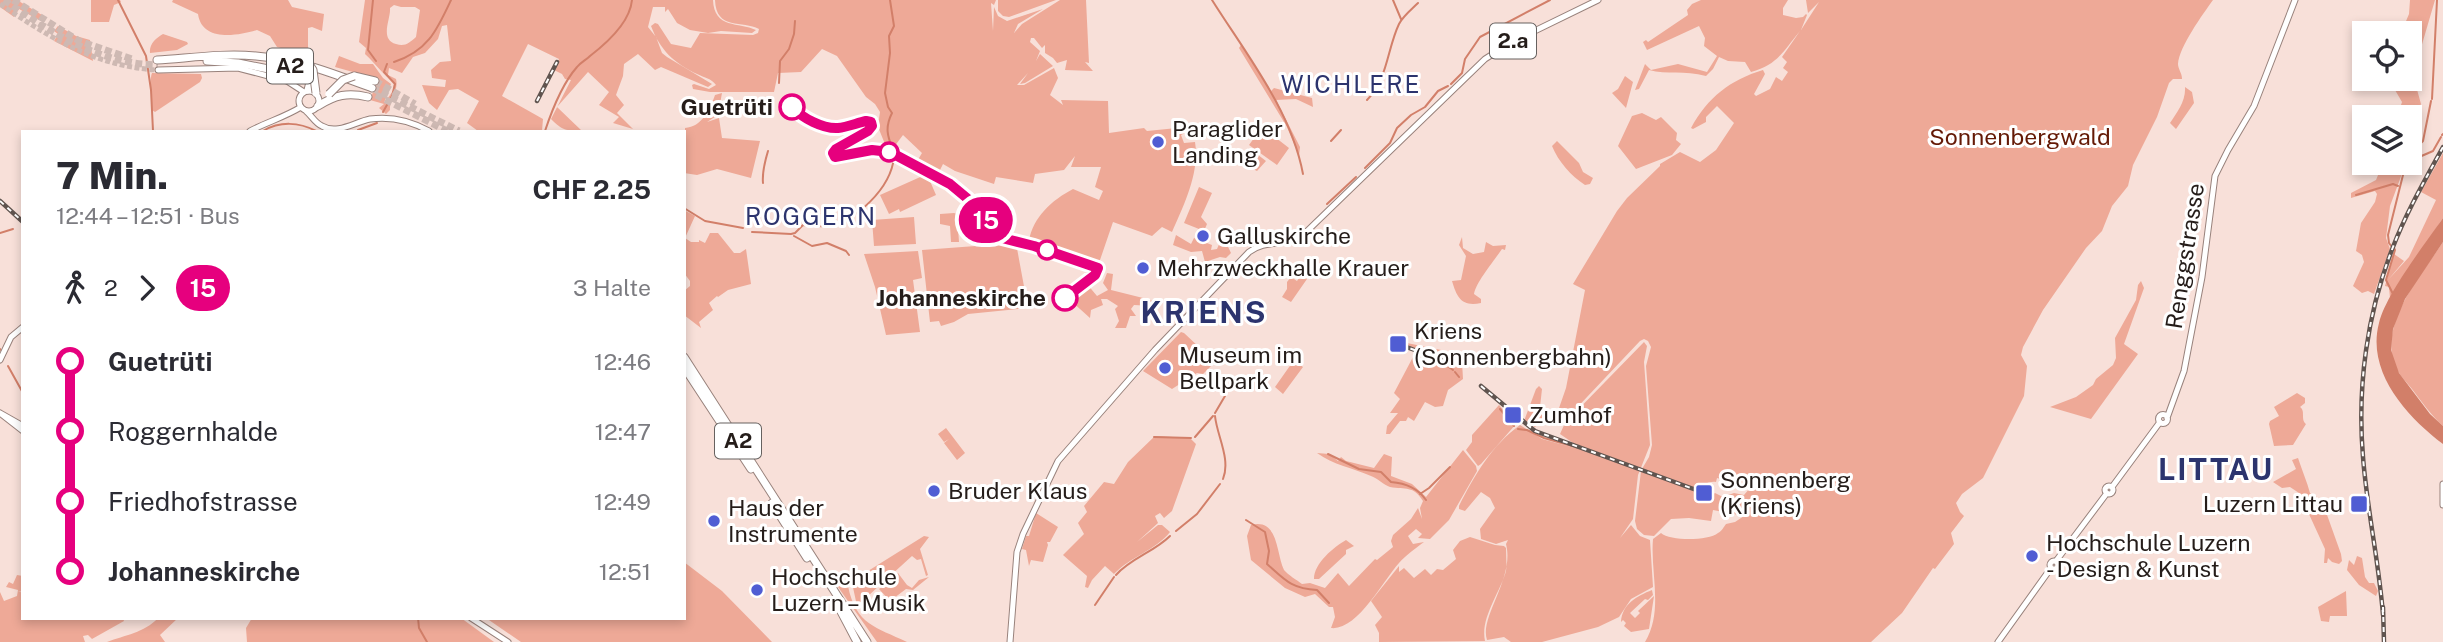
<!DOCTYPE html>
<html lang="de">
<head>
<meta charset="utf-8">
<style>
  :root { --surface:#fff; --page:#f7f7f7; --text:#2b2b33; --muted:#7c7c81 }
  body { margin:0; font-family:"Public Sans",sans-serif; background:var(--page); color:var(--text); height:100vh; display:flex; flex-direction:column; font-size:26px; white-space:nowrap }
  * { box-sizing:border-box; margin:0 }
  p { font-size:23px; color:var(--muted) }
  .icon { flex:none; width:38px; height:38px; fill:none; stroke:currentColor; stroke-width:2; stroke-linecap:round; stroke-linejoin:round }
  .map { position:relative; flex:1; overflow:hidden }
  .drawer { position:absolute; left:21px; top:130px; width:665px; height:490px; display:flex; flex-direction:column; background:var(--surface); border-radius:0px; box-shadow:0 4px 10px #0003 }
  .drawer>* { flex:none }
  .badge { padding:0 14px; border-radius:23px; font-size:24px; line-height:46px }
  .tools { position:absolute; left:2352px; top:21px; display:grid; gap:14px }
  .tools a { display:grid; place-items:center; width:70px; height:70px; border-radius:0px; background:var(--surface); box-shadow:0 4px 10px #0003; font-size:35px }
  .map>.badge { position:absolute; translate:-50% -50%; box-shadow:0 0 0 4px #fff }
  .legs { display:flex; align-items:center; gap:10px; height:77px; padding:0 35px; font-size:23px }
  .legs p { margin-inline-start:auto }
  .headline { display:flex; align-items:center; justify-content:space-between; height:119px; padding:0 35px }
  h1 { font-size:38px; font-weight:800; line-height:52px }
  ul { padding:0 35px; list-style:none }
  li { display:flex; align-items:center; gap:24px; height:70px; font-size:26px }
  li i { display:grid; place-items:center; width:10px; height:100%; margin:0 9px; background:currentColor }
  li i::after { content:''; width:18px; height:18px; margin:-9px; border:5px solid; border-radius:50%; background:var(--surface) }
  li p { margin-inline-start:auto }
  li:first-child i { background:linear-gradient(#0000 50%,currentColor 0) }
  li:last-child i { background:linear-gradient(currentColor 50%,#0000 0) }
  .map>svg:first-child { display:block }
  .green { fill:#eea997; fill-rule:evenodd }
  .water { fill:#d27f69 }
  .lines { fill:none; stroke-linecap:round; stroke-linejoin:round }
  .stream { stroke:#d27f69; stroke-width:2 }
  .major-tunnel { stroke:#ceb9b3; stroke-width:5; stroke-dasharray:5 2.5; stroke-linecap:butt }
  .highway-tunnel { stroke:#ceb9b3; stroke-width:7; stroke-dasharray:7 3.5; stroke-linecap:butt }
  .major-casing { stroke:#98827c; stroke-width:7 }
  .highway-casing { stroke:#98827c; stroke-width:9 }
  .major { stroke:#fff; stroke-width:5 }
  .highway { stroke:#fff; stroke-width:7 }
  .rail-casing { stroke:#60544f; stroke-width:4.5 }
  .rail { stroke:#fff; stroke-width:2; stroke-dasharray:5; stroke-linecap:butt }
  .highway-bridge-casing { stroke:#98827c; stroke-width:9; stroke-linecap:butt }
  .highway-bridge { stroke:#fff; stroke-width:7 }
  .line-1-casing { stroke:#fff; stroke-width:16 }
  .line-1 { stroke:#e6007e; stroke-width:10 }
  .stop-1-dot { fill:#fff; stroke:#e6007e; stroke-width:3.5 }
  .poi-dot { fill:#505dd3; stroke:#fff; stroke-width:2.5 }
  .labels { text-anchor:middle; stroke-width:6; stroke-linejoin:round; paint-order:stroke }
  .shield { fill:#fff; stroke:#66615f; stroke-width:2 }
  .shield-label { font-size:21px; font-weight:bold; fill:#251d1a }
  .stop-label { font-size:23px; font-weight:bold; fill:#251d1a; stroke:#fff; text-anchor:end }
  .poi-label { font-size:23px; fill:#251d1a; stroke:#fff; text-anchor:start }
  .park-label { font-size:23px; fill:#651a06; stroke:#fff }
  .street-label { font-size:23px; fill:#251d1a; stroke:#fff }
  .neighbourhood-label { font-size:24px; letter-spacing:2px; fill:#2c346e; stroke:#fff }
  .district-label { font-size:30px; font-weight:bold; letter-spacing:2px; fill:#2c346e; stroke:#fff }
</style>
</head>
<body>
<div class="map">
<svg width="2443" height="642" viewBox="0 0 2443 642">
  <rect width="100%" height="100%" fill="#f8e0d9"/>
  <!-- green -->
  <path class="green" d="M0 0H17L42 15 39 20 19 9 14 17 0 7Z
    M91 0H120L121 2 114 5 109 22H91Z
    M173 0H288L292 7 324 14 322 31 312 27 308 28V49L281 48 277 47 270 36 257 30C237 36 202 42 198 14L172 2Z
    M365 0H713C714 29 739 22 756 30L752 33 721 31 708 33 690 30 677 23 668 9 665 12V7H653L648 27 656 37 662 53 667 57 712 84 708 87 661 67 655 70 638 54 624 64 623 76 616 95 624 105 617 113 633 129 613 123 619 117 599 105 609 92 588 72 557 107 582 131C566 131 562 130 551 119L571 80 565 79 562 74 554 70 559 59 528 44 502 96 543 119 542 131H478L467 123 479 101 458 89 449 90 437 110 429 103 422 85 445 87 446 80 432 78 431 70 440 62 451 61 447 25 442 26 438 39 425 53 413 57 402 73 389 68 388 75 396 79C399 91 389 99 390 110L386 114 379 108 384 104 370 100 378 79 335 67 339 56 360 64H373L383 78 391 84 384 103 393 91 394 82C383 75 375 63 365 54L366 48 359 42ZM394 5 401 7H415L420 10 416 37C409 43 405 47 396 44 379 39 391 19 390 8Z
    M715 0H996L994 5 991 3 993 31 994 7 998 16 1007 21 1043 9 1018 24 1014 33 1022 24 1060 0H1086L1089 63 1085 62 1093 71 1065 70 1067 60 1057 63 1053 58 1045 53V45L1042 48 1034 38H1031L1030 42 1040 51 1036 61 1040 54 1053 66 1025 83 1020 84 1028 73 1017 85H1024L1054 68 1058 78 1050 95 1063 105 1061 100 1108 101 1109 133 1144 128 1147 131 1187 127 1189 131 1181 135 1184 143 1195 142C1200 172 1184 205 1172 232L1162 227 1152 236 1113 222 1100 260 1095 264 1038 242 1029 241C1033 217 1052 200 1073 189L1099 200 1103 191 1095 187 1101 167H1071L1075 156 1064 170 1035 174 1033 183 996 177 994 184 955 171 943 164 938 174 916 163 922 153 903 135 891 151 887 149 876 122 879 119 880 112 875 104 866 97 837 56 822 49 801 72 778 73 774 92H710L693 89 692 85 694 84 709 89 716 85C711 78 705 78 697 74 674 63 660 50 651 26L655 23 658 24 671 44 691 48 700 33 753 35 758 33 759 29C743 20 716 31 715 0Z
    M998 0H1056L1009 17 1003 16 998 11Z
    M1701 0H1788L1783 8V15L1796 18 1803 17 1806 14 1807 15 1801 30 1819 2 1808 13 1806 0H2213C2203 14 2179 47 2178 64 2178 69 2182 73 2182 79H2173L2169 83 2157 117 2133 165 2128 186 2112 206 2102 231 2086 248 2043 310 2023 347 2021 355 2027 366 2024 396 1983 478 1962 494 1956 503 1960 512 1964 516 1951 533 1954 544 1935 569 1933 568 1902 613 1871 642H1645C1664 611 1650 572 1653 539L1661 533C1670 541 1708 541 1718 533 1722 531 1723 528 1726 524L1735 522 1744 516 1713 510 1711 521 1689 518 1671 519 1654 536 1644 535 1637 529 1635 521 1641 471 1691 488 1642 469 1649 457 1652 445 1646 366 1651 347 1648 341 1644 339 1640 341 1570 415 1568 417 1558 411 1566 388 1585 290 1573 284 1617 211 1627 198 1660 166V164L1680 152 1700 162 1716 150 1734 123 1717 106 1706 117V122L1693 129 1691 128C1708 97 1730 80 1763 70L1765 74 1754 94 1756 96 1770 89 1776 77 1782 81 1788 72 1783 68 1787 62 1782 57 1800 31C1783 51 1778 65 1751 72L1745 62 1728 61 1719 57 1713 69 1706 76C1684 70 1667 75 1649 70L1639 89 1635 90 1645 64 1651 70 1678 64 1707 72 1717 56 1704 46 1705 38 1699 26 1647 50 1643 42 1646 40 1648 42 1688 15 1687 10 1692 4ZM1717 478 1749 487 1750 488 1744 495 1734 493 1723 497 1715 493 1701 502 1698 500 1696 492C1700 486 1708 481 1716 482Z
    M2410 0H2435L2413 75 2421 104 2413 120 2417 133 2410 153V117H2397L2402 102 2395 90 2393 82 2387 79H2410V33H2401L2409 14Z
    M58 26 76 36 90 40 93 61 54 41 58 34 54 31Z
    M163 34 187 42 188 44 177 50 150 53C149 44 156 38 163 34Z
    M1241 45 1271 91 1274 88 1312 98 1313 107 1296 99 1276 100 1300 147 1299 156 1287 127 1239 48Z
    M152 73 201 74 202 78 200 82 155 112 152 110C152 100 149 80 152 73Z
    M1625 76 1633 82 1626 108 1612 93 1618 89Z
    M2185 87 2192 92 2194 103 2176 129 2170 123C2177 112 2186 101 2185 87Z
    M722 93 718 115 707 122 719 118 722 138 760 141 751 178 717 169 697 175 684 173 685 128C702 127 710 109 715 95Z
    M1642 113 1656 120 1661 117 1677 133 1676 140 1681 144 1672 155 1636 169 1618 146 1632 116Z
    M1262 127 1289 148 1277 165 1249 145Z
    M1557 141 1579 163 1583 172 1593 178 1590 184 1585 185C1571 176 1558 161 1552 146Z
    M1249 148 1266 161 1257 171 1239 162V157Z
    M2443 153V218L2390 298 2389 287 2385 286 2394 254 2404 261 2388 280 2409 257 2436 200 2421 192Z
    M2383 163H2406L2390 206 2386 238 2390 249 2374 294 2368 291 2362 293 2353 286 2364 262 2362 255 2356 251 2361 223 2375 202 2377 194 2375 191 2351 198V193L2376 180Z
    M927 174 936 195 900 212 899 209 889 214 880 195Z
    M1199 187 1212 193 1201 217 1207 224 1204 231 1184 223Z
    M684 210 695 216 685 238 691 242H699V240L705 243 710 233H718L734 253H740L746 249 751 284 728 290 718 297 717 296 709 303 713 310 699 322 701 328 684 315V291L690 286V281L684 273Z
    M954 213 957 214 959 242H951L950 226 940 224V214Z
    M914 217 916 244 874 246 872 220Z
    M1220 230 1231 253 1226 258 1220 257 1205 262 1202 251 1191 252 1173 245 1176 235 1191 244 1194 238 1212 245 1211 250 1217 249 1220 242 1218 232Z
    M1462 237 1463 248 1473 254 1484 252 1486 242 1493 246 1506 245 1505 250 1502 249C1494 261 1476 282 1474 294L1481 299V303C1462 307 1457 298 1452 281L1461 280 1466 256 1459 245Z
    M2443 242V426C2432 416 2424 405 2415 393 2408 383 2398 375 2394 363 2380 322 2422 274 2443 242Z
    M1016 243 1028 308 968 314 954 322 941 326 939 321 930 322 922 250Z
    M918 251 922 278 913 280 920 332 886 335 875 287 864 254Z
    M1107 273 1113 274 1111 290 1151 300 1153 304 1152 306 1134 305 1131 309 1136 316H1130L1126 328H1115L1119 321 1115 309 1118 306 1107 299H1101L1103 305 1091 310 1090 318 1070 300V297L1087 284 1097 296 1108 290 1103 283Z
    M1301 275 1307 279 1291 302 1282 297 1287 289V282L1291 277 1297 281Z
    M2141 281 2144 288 2124 344 2138 354 2091 419 2050 407 2076 397 2093 385 2096 379 2113 365 2116 358 2115 338 2136 300 2138 285Z
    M1181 332 1184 333 1215 362 1203 374 1197 373 1172 389 1143 371Z
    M1644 342 1647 346 1644 362 1650 445 1638 475 1633 519 1620 538 1631 525 1640 536 1650 540 1653 587 1631 599 1619 617 1598 627 1542 642H1511L1504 637 1487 640C1479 617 1515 578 1506 544L1508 540 1496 544 1481 539 1480 529 1495 508 1490 498 1481 492 1465 511 1459 509V506C1474 476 1492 445 1520 425L1542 439 1575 448 1576 445 1560 434 1565 423Z
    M1407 343 1446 351 1462 362 1463 379 1448 390 1443 406 1435 407 1425 402 1414 421 1408 417 1406 421H1400L1390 434H1386L1387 426 1398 413H1390L1400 399 1394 393 1413 357 1421 353 1405 345Z
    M1294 360 1303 367 1283 394 1275 387Z
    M1539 386 1542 389 1540 407 1543 419 1535 427 1524 421 1536 389Z
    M2297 393 2305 398V403L2300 407C2306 411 2300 419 2306 424L2293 445 2274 446 2269 424 2270 421 2279 416 2274 407Z
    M1499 405 1516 424 1481 464 1478 466 1466 450 1472 442V435Z
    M946 428 965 453 957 460 944 443 949 439 944 442 938 434Z
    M1155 436 1190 438 1196 444 1172 511 1164 518 1160 513 1155 516 1158 523 1137 542 1158 525H1162L1170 532C1156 550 1130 557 1114 574L1105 566 1092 580 1088 588 1085 587 1087 576 1063 555 1084 534 1078 523 1087 512 1084 506 1104 482 1114 484 1128 462Z
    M1463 450 1476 466 1477 471 1449 520 1430 539 1418 538 1422 534 1416 529 1408 536 1413 544 1424 542C1416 548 1406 555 1399 563 1383 581 1357 631 1331 628L1335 617 1333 607H1329L1315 594 1305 597 1285 588 1251 560 1247 536 1251 525C1279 518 1276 554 1284 570 1288 575 1297 580 1302 584L1310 583 1325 588 1338 573 1349 586 1375 559 1377 560 1393 547 1391 541 1393 535 1411 519 1418 508 1422 519 1420 508 1423 501C1413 485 1406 490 1390 487 1384 485 1377 478 1371 476 1353 468 1333 465 1317 453L1329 454 1338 461 1341 457 1346 461 1374 468 1384 454 1392 457 1391 476 1412 484 1426 497Z
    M2298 458C2302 470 2307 482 2310 493L2317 497 2316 499 2326 512 2341 554 2342 561 2339 564 2332 562 2328 558 2327 563H2324L2325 549 2308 512 2305 502 2302 495 2290 487 2282 488 2273 482 2296 469 2292 460Z
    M1036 513 1058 527 1050 542H1047L1048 545 1043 562 1031 560 1029 566 1026 550 1022 549 1026 536H1029Z
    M924 536 929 537 920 549 928 575 926 576 921 559 917 560 912 556 857 606 851 578H855L859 582H868L873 578 868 571Z
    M1470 537 1495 545 1504 546 1506 548C1506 556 1507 564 1506 571 1500 593 1480 618 1485 641H1492L1379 642V633L1375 625 1382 617 1371 601 1399 566V572L1404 568 1414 578 1425 569 1431 575 1437 569 1443 570 1456 559 1453 550 1460 541Z
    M1346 540 1354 546 1346 550V554L1319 579H1314C1314 563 1334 547 1346 540Z
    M2357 556 2362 558 2365 577 2369 583H2374L2378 591 2376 596 2359 585 2347 570 2349 560 2354 565Z
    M684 562 722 591 772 642H521L486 618H684Z
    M898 573 907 585 912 588 919 580 929 577 913 590 906 589 890 601 879 589Z
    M17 575 23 576V592L18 591 23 593V618H123L124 621 92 639 88 635 83 636 85 642H0V592L4 601 17 596 18 590 6 587 9 582 13 584Z
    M843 584 848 586C856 625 876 627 907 642H877L838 587Z
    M1652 590 1653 595 1648 600 1645 599 1630 613 1635 618 1640 613 1638 611 1654 596 1649 629 1631 632 1624 626 1626 623 1623 620 1621 622C1622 604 1637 596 1652 590Z
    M2346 591 2347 616H2330L2329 622 2321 621 2318 607Z
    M158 618H178L160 635 165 642H107C125 635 144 633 158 618Z
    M252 618H461L494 642H247L246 628Z"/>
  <!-- water -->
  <path class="water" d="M2443 218V242L2405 299 2393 329 2391 350 2399 373 2430 414 2443 426V444C2407 417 2366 372 2379 323 2386 294 2425 244 2443 218Z"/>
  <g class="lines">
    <!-- stream -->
    <path class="stream" d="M118 0 146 56 151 90 153 131
      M373 0 368 50 376 61
      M890 0 894 26 889 36 890 53 885 93 888 107 892 113C885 127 887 136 893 149
      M1212 0C1246 54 1291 110 1303 174
      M1393 0 1401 19
      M394 62C428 51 437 30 451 0
      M779 83 780 61 789 49 794 34 795 21
      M1451 84 1462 73 1465 59 1480 37 1550 0
      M2432 99 2437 0
      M1367 100C1388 79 1387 49 1399 24 1403 16 1412 9 1418 3
      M383 112 392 96 395 84 384 72 387 64
      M358 130 377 123
      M263 131C280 121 299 122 316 131
      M545 131C552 110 562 84 577 67 581 62 586 60 590 56 607 43 630 22 632 0
      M2442 135 2443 134
      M1331 141 1341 130
      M2410 154 2423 141 2431 101
      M2410 161 2433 151 2441 137
      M1365 168 1390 143 1397 128 1411 115 1425 107 1438 91 1448 86
      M763 183C762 173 765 161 768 151
      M2356 195 2393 184 2398 186
      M1327 204 1356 177
      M684 208 705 221 743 228
      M752 232 791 234 795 233 803 225C810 225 819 227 826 226 856 222 891 188 894 157
      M0 233 13 229
      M794 236 812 246 827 243 846 251 849 255
      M2392 247 2389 243 2388 235 2406 163
      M2394 296 2386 280 2395 250 2394 248
      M0 349V350
      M1427 352 1453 370
      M8 366 23 393
      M1455 372 1459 377
      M1500 409 1514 426
      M1215 413 1225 396
      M1215 416C1217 436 1231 459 1223 479
      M1518 429 1527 430 1544 438 1579 448
      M1154 437 1191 438
      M1195 437 1213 416
      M1328 454 1359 469 1381 472 1391 482C1405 483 1417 487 1426 500
      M1420 494 1429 488 1450 467
      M1246 520 1265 532 1269 551 1267 564C1284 579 1291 589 1317 590L1329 603
      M1176 531 1197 514 1220 484
      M1116 575C1131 558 1154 552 1170 536
      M1095 605 1114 577
      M418 618 419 628 427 642"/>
    <!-- major-tunnel -->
    <path class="major-tunnel" d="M0 4C49 37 96 67 158 70"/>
    <!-- highway-tunnel -->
    <path class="highway-tunnel" d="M4 0C51 32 98 64 158 65
      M13 0 79 41 132 59
      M375 81 415 104
      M372 88 459 131
      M376 95 447 131"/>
    <defs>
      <path id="major" d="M158 70 238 68 287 81 304 92
        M299 101a10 10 0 1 1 20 0a10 10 0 1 1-20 0Z
        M306 111C312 116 315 123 322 126 337 135 355 122 370 119 392 116 411 121 429 131
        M250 131C267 122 285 117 301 107
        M0 360 11 337 23 327
        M0 413 23 431
        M0 413 23 426
        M2158.5 419a4.5 4.5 0 1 1 9 0a4.5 4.5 0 1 1-9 0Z
        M2167 418 2184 371 2202 277 2215 176 2228 150 2254 106 2295 0
        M2443 484V505
        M2105 490a4 4 0 1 1 8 0a4 4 0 1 1-8 0Z
        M2112 487 2160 422
        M2050 565a4 4 0 1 1 8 0a4 4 0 1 1-8 0Z
        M2056 561 2107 493
        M471 618 508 642
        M1010 642 1017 552 1023 534 1058 461 1155 350 1249 252C1266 239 1285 247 1302 236L1485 59 1512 42 1598 0
        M1998 642 2051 568"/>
      <path id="highway" d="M272 53 299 57 307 61
        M157 60C190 58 223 53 256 56 297 59 335 74 372 88
        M207 61 238 63 304 76 310 82 308 90
        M354 76 375 81
        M318 106C335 95 348 92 368 97
        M684 357 867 642
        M684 367 751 469
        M772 503 807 558
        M837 604 857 642"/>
    </defs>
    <!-- major casing -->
    <use href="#major" class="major-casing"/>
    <!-- highway casing -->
    <use href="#highway" class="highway-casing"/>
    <!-- major -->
    <use href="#major" class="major"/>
    <!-- highway -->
    <use href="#highway" class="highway"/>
    <defs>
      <path id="rail" d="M537 101 557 62
        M0 201 23 222
        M1401 345 1447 362
        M1481 386 1535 431 1699 491
        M2383 607 2384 642
        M2383 615C2379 562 2367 510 2363 457 2357 387 2367 313 2393 247 2406 213 2425 180 2443 147"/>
    </defs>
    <!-- rail casing -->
    <use href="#rail" class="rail-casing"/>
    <!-- rail -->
    <use href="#rail" class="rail"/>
    <defs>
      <path id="highway-bridge" d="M307 61 313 70 316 93
        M329 94 343 80 354 76"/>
    </defs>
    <!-- highway-bridge casing -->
    <use href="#highway-bridge" class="highway-bridge-casing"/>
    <!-- highway-bridge -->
    <use href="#highway-bridge" class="highway-bridge"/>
  </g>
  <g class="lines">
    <defs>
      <path id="line-1" d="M792 107C802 118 823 129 838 128 847 127 857 123 866 121L871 122 872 126 868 131 836 149 833 153 835 157 872 150 890 152 950 184 968 199 1002 238 1034 246 1098 268 1095 275 1065 298"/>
    </defs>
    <!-- line-1 casing -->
    <use href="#line-1" class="line-1-casing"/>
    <!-- line-1 -->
    <use href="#line-1" class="line-1"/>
  </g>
  <!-- markers -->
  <g class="stop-1-dot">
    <circle cx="792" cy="107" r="12"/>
    <circle cx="889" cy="152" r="9"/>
    <circle cx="1047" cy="250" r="9"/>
    <circle cx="1065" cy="298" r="12"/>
  </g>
  <g class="poi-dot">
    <circle cx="1158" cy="142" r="7"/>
    <circle cx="1203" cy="236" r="7"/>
    <circle cx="1143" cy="268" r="7"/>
    <rect x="1389" y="335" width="18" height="18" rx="3.5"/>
    <circle cx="1165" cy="368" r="7"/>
    <rect x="1504" y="406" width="18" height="18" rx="3.5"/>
    <circle cx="934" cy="491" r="7"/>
    <rect x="1695" y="484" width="18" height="18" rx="3.5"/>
    <rect x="2350" y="495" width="18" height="18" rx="3.5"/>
    <circle cx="714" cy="521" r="7"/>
    <circle cx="2032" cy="556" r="7"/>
    <circle cx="757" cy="590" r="7"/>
  </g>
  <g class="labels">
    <!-- shield labels -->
    <g class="shield">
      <rect x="1490" y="23.5" width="46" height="35" rx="5"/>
      <rect x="267" y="48.5" width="46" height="35" rx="5"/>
      <rect x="715" y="423.5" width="46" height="35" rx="5"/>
    </g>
    <g class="shield-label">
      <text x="1513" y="48">2.a</text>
      <text x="290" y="73">A2</text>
      <text x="738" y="448">A2</text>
    </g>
    <!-- stop labels -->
    <g class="stop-label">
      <text x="773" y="115">Guetrüti</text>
      <text x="1046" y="306">Johanneskirche</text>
    </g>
    <!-- poi labels -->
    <g class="poi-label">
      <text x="1172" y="137">Paraglider<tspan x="1172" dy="26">Landing</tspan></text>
      <text x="1217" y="244">Galluskirche</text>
      <text x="1157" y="276">Mehrzweckhalle Krauer</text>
      <text x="1414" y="339">Kriens<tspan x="1414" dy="26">(Sonnenbergbahn)</tspan></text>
      <text x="1179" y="363">Museum im<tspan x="1179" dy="26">Bellpark</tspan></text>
      <text x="1529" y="423">Zumhof</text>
      <text x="1720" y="488">Sonnenberg<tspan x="1720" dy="26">(Kriens)</tspan></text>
      <text x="948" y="499">Bruder Klaus</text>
      <text x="2343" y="512" text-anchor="end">Luzern Littau</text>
      <text x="728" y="516">Haus der<tspan x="728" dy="26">Instrumente</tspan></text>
      <text x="2046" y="551">Hochschule Luzern<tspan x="2046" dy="26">- Design &amp; Kunst</tspan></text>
      <text x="771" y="585">Hochschule<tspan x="771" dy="26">Luzern – Musik</tspan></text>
    </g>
    <!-- park labels -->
    <g class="park-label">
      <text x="2020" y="145">Sonnenbergwald</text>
    </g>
    <!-- street labels -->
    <g class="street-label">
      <text transform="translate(2185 256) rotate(-81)" y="8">Renggstrasse</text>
    </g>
    <!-- neighbourhood labels -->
    <g class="neighbourhood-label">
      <text x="1351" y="93">WICHLERE</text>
      <text x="811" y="225">ROGGERN</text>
    </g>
    <!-- district labels -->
    <g class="district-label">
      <text x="1204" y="323">KRIENS</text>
      <text x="2216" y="480">LITTAU</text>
    </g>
  </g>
</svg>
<div class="tools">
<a><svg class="icon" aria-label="locate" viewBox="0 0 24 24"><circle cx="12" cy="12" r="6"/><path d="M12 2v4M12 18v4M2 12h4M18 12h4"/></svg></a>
<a><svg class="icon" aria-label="layers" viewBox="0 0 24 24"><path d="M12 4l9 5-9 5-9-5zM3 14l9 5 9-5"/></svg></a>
</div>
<b class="badge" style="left:986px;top:220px;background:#e6007e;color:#fff">15</b>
<section class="drawer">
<div class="headline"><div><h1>7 Min.</h1><p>12:44 – 12:51 · Bus</p></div><b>CHF 2.25</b></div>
<div class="legs"><svg class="icon" aria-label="walk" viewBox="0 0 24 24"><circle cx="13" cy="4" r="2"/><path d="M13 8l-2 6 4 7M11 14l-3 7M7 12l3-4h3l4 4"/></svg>2<svg class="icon" aria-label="forward" viewBox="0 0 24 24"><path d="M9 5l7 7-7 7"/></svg><b class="badge" style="background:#e6007e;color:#fff">15</b><p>3 Halte</p></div>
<ul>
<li><i style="color:#e6007e"></i><b>Guetrüti</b><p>12:46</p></li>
<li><i style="color:#e6007e"></i><span>Roggernhalde</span><p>12:47</p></li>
<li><i style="color:#e6007e"></i><span>Friedhofstrasse</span><p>12:49</p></li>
<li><i style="color:#e6007e"></i><b>Johanneskirche</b><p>12:51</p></li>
</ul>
</section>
</div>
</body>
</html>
